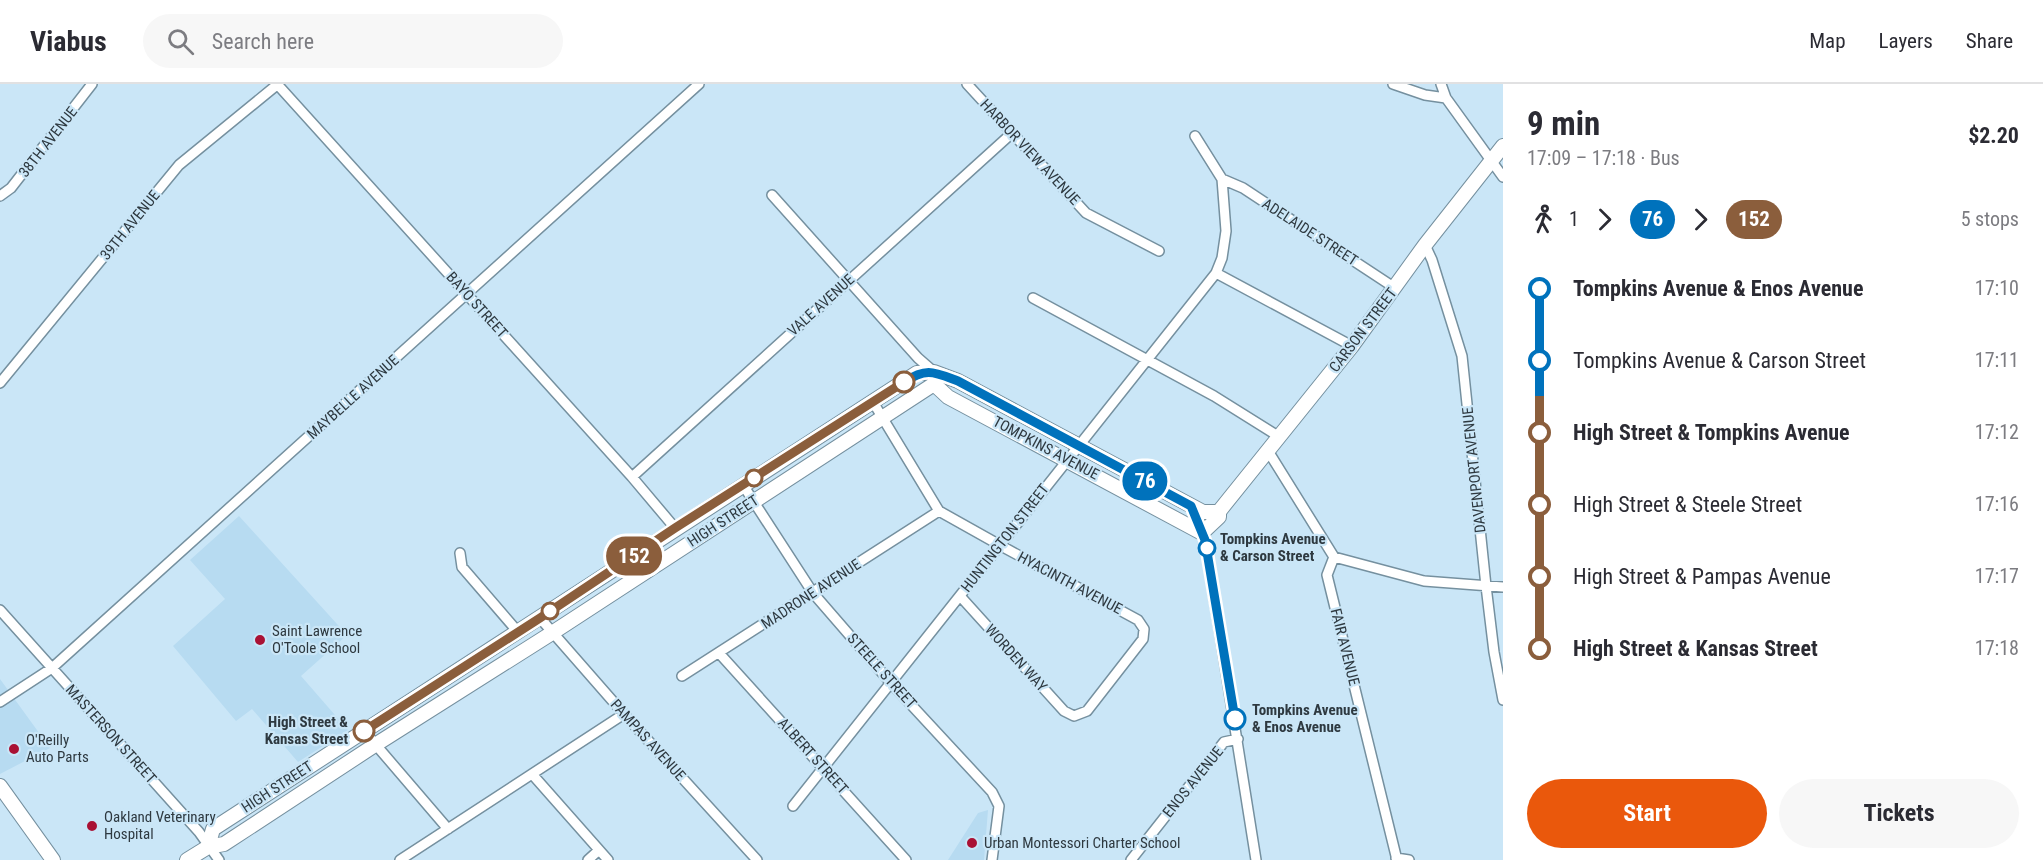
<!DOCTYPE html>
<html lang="en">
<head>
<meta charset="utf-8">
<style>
  :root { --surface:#fff; --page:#f7f7f7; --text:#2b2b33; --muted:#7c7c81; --line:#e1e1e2; --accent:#ea580c }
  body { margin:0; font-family:"Roboto Condensed",sans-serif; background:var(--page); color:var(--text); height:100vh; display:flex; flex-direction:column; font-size:22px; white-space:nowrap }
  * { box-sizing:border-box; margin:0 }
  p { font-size:20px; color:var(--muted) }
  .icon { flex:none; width:33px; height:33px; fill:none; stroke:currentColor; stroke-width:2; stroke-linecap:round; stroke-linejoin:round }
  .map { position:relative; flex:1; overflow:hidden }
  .drawer { display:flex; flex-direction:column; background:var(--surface); width:540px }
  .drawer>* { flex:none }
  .badge { padding:0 12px; border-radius:20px; font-size:21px; line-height:39px }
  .map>.badge { position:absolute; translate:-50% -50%; box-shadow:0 0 0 3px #fff }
  .legs { display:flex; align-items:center; gap:9px; height:66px; padding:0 24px; font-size:20px }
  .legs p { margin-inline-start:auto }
  .head { display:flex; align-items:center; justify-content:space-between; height:102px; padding:0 24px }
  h1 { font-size:33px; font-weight:700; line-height:45px }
  .button { display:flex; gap:12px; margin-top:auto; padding:12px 24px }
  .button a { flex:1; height:69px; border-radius:36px; background:var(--accent); color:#fff; font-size:24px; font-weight:700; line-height:69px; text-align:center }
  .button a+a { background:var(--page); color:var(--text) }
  ul { padding:0 24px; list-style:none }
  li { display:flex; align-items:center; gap:21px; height:72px; font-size:22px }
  li i { display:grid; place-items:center; width:9px; height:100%; margin:0 8px; background:currentColor }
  li i::after { content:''; width:15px; height:15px; margin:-8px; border:4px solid; border-radius:50%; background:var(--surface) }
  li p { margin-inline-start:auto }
  li:first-child i { background:linear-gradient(#0000 50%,currentColor 0) }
  li:last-child i { background:linear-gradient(currentColor 50%,#0000 0) }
  header { display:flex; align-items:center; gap:36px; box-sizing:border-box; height:84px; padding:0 30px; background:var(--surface); border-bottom:2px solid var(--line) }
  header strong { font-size:28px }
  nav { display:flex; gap:33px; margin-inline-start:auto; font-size:21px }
  .search { width:420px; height:54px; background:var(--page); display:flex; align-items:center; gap:15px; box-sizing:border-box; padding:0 21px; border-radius:33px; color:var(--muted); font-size:22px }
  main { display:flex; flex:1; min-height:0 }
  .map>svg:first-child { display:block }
  .built { fill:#b7dbf1 }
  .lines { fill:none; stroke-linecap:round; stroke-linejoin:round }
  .street-casing { stroke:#75909f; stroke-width:12 }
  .secondary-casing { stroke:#75909f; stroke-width:16 }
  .street { stroke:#fff; stroke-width:9 }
  .secondary { stroke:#fff; stroke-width:14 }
  .line-1-casing { stroke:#fff; stroke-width:14 }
  .line-2-casing { stroke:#fff; stroke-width:14 }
  .line-1 { stroke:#0072bc; stroke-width:9 }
  .line-2 { stroke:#8b5e3c; stroke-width:9 }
  .stop-2-dot { fill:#fff; stroke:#8b5e3c; stroke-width:3 }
  .stop-1-dot { fill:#fff; stroke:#0072bc; stroke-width:3 }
  .poi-dot { fill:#a91134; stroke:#cae6f7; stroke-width:2 }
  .labels { text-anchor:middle; stroke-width:4.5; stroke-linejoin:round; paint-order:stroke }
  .street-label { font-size:15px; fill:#2e3940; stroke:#cae6f7 }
  .stop-label { font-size:15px; font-weight:bold; fill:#2e3940; stroke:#cae6f7; text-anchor:start }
  .poi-label { font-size:15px; fill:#2e3940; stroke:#cae6f7; text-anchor:start }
</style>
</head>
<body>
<header>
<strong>Viabus</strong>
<div class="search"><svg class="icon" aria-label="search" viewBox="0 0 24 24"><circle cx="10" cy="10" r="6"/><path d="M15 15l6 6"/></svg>Search here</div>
<nav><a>Map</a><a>Layers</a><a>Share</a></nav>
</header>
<main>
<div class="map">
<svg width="1503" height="776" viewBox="0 0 1503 776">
  <rect width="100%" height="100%" fill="#cae6f7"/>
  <!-- built -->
  <path class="built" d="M239 432 347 551 301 592 348 646 298 678 252 625 236 637 173 562 225 515 190 476Z
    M0 595 50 664 0 690Z
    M988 726 984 776H948L978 729Z"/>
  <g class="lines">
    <defs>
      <path id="street" d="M277 0 632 393 675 444
        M967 0 1086 129 1159 167
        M1393 0 1425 11 1446 14
        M1441 0 1446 14 1503 93
        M1222 95 1243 104 1395 204
        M772 111 918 274 934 288
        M0 112 11 104 92 0
        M1425 161 1432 176 1462 272 1486 502 1494 568 1503 616
        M1216 189 1352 262
        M1033 214 1214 312 1278 352
        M0 299 179 81 278 0
        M873 318 939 427 1005 464 1138 536 1144 545 1143 555 1087 627 1074 632 1064 627 960 512
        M1268 367 1334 473 1327 491 1397 776
        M632 393 1011 50
        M743 401 813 509 891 599 992 708 999 722 992 776
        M1191 422 1205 456 1256 776
        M460 469 462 483 518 548
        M1334 473 1424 497 1503 503
        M0 526 199 748 219 776
        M540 534 624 630 757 776
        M719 569 906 776
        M682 592 939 427
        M0 618 52 584 699 0
        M364 647 448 745
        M532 690 608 776
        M793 722 1216 189 1222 174 1226 147 1222 95 1195 52
        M1396 774 1409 776
        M400 776 624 630
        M588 776 599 766
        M1131 776 1224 658 1238 655"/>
      <path id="secondary" d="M934 300 948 313 1202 449 1219 433V428L1221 425 1352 262 1425 161 1503 62
        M0 702 53 776
        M208 763 213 745C448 593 683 441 917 289L934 288 958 297 1203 428H1219
        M187 776 208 763 224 760 375 661 552 549 934 300"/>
    </defs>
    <!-- street casing -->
    <use href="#street" class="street-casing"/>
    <!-- secondary casing -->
    <use href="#secondary" class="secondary-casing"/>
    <!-- street -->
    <use href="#street" class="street"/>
    <!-- secondary -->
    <use href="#secondary" class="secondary"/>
  </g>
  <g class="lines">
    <defs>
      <path id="line-1" d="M904 298C927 283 934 288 958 297L1191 422 1205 456 1235 635"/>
      <path id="line-2" d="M364 647 540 534 675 444 904 298"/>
    </defs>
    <!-- line-1 casing -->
    <use href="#line-1" class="line-1-casing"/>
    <!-- line-2 casing -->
    <use href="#line-2" class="line-2-casing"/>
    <!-- line-1 -->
    <use href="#line-1" class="line-1"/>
    <!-- line-2 -->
    <use href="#line-2" class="line-2"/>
  </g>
  <!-- markers -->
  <g class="stop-2-dot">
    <circle cx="904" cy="298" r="10"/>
    <circle cx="754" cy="394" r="8"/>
    <circle cx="550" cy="527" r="8"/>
    <circle cx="364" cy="647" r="10"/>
  </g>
  <g class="stop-1-dot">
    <circle cx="1207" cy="464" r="8"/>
    <circle cx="1235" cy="635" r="10"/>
  </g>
  <g class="poi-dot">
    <circle cx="260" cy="556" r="6"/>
    <circle cx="14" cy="665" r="6"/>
    <circle cx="92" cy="742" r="6"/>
    <circle cx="972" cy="759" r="6"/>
  </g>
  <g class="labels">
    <!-- street labels -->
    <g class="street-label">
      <text transform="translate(48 58) rotate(-52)" y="5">38TH AVENUE</text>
      <text transform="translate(1030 68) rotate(47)" y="5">HARBOR VIEW AVENUE</text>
      <text transform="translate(130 141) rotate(-51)" y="5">39TH AVENUE</text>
      <text transform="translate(1310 148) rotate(33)" y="5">ADELAIDE STREET</text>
      <text transform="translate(477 221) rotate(48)" y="5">BAYO STREET</text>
      <text transform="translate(821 221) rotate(-42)" y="5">VALE AVENUE</text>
      <text transform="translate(1363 246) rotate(-53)" y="5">CARSON STREET</text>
      <text transform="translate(353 313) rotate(-42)" y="5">MAYBELLE AVENUE</text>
      <text transform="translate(1046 364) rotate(28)" y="5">TOMPKINS AVENUE</text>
      <text transform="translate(1474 386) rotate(-96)" y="5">DAVENPORT AVENUE</text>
      <text transform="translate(723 437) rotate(-33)" y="5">HIGH STREET</text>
      <text transform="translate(1005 454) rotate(-52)" y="5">HUNTINGTON STREET</text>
      <text transform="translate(1070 499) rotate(28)" y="5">HYACINTH AVENUE</text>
      <text transform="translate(811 510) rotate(-33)" y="5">MADRONE AVENUE</text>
      <text transform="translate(1345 563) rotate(76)" y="5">FAIR AVENUE</text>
      <text transform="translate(1016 574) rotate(48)" y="5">WORDEN WAY</text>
      <text transform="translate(882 587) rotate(48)" y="5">STEELE STREET</text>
      <text transform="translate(111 650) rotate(48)" y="5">MASTERSON STREET</text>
      <text transform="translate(648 656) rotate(48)" y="5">PAMPAS AVENUE</text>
      <text transform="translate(813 672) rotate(48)" y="5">ALBERT STREET</text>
      <text transform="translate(1193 698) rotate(-51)" y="5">ENOS AVENUE</text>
      <text transform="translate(277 703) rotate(-33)" y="5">HIGH STREET</text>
    </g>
    <!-- stop labels -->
    <g class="stop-label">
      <text x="1220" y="460">Tompkins Avenue<tspan x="1220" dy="17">&amp; Carson Street</tspan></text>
      <text x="1252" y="631">Tompkins Avenue<tspan x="1252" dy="17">&amp; Enos Avenue</tspan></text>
      <text x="348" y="643" text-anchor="end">High Street &amp;<tspan x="348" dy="17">Kansas Street</tspan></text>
    </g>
    <!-- poi labels -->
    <g class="poi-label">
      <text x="272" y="552">Saint Lawrence<tspan x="272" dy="17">O'Toole School</tspan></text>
      <text x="26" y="661">O'Reilly<tspan x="26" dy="17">Auto Parts</tspan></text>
      <text x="104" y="738">Oakland Veterinary<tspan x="104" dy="17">Hospital</tspan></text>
      <text x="984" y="764">Urban Montessori Charter School</text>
    </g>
  </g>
</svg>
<b class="badge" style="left:1145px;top:397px;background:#0072bc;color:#fff">76</b>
<b class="badge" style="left:634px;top:472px;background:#8b5e3c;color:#fff">152</b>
</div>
<section class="drawer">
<div class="head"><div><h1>9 min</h1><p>17:09 – 17:18 · Bus</p></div><b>$2.20</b></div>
<div class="legs"><svg class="icon" aria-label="walk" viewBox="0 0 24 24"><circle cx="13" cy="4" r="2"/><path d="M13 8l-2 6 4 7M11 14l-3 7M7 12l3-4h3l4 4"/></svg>1<svg class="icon" aria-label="forward" viewBox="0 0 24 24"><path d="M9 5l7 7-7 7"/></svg><b class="badge" style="background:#0072bc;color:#fff">76</b><svg class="icon" aria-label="forward" viewBox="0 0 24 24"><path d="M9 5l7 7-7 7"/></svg><b class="badge" style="background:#8b5e3c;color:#fff">152</b><p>5 stops</p></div>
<ul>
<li><i style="color:#0072bc"></i><b>Tompkins Avenue &amp; Enos Avenue</b><p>17:10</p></li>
<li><i style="color:#0072bc"></i><span>Tompkins Avenue &amp; Carson Street</span><p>17:11</p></li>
<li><i style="color:#8b5e3c"></i><b>High Street &amp; Tompkins Avenue</b><p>17:12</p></li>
<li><i style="color:#8b5e3c"></i><span>High Street &amp; Steele Street</span><p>17:16</p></li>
<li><i style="color:#8b5e3c"></i><span>High Street &amp; Pampas Avenue</span><p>17:17</p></li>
<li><i style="color:#8b5e3c"></i><b>High Street &amp; Kansas Street</b><p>17:18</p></li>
</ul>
<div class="button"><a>Start</a><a>Tickets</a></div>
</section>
</main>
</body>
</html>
